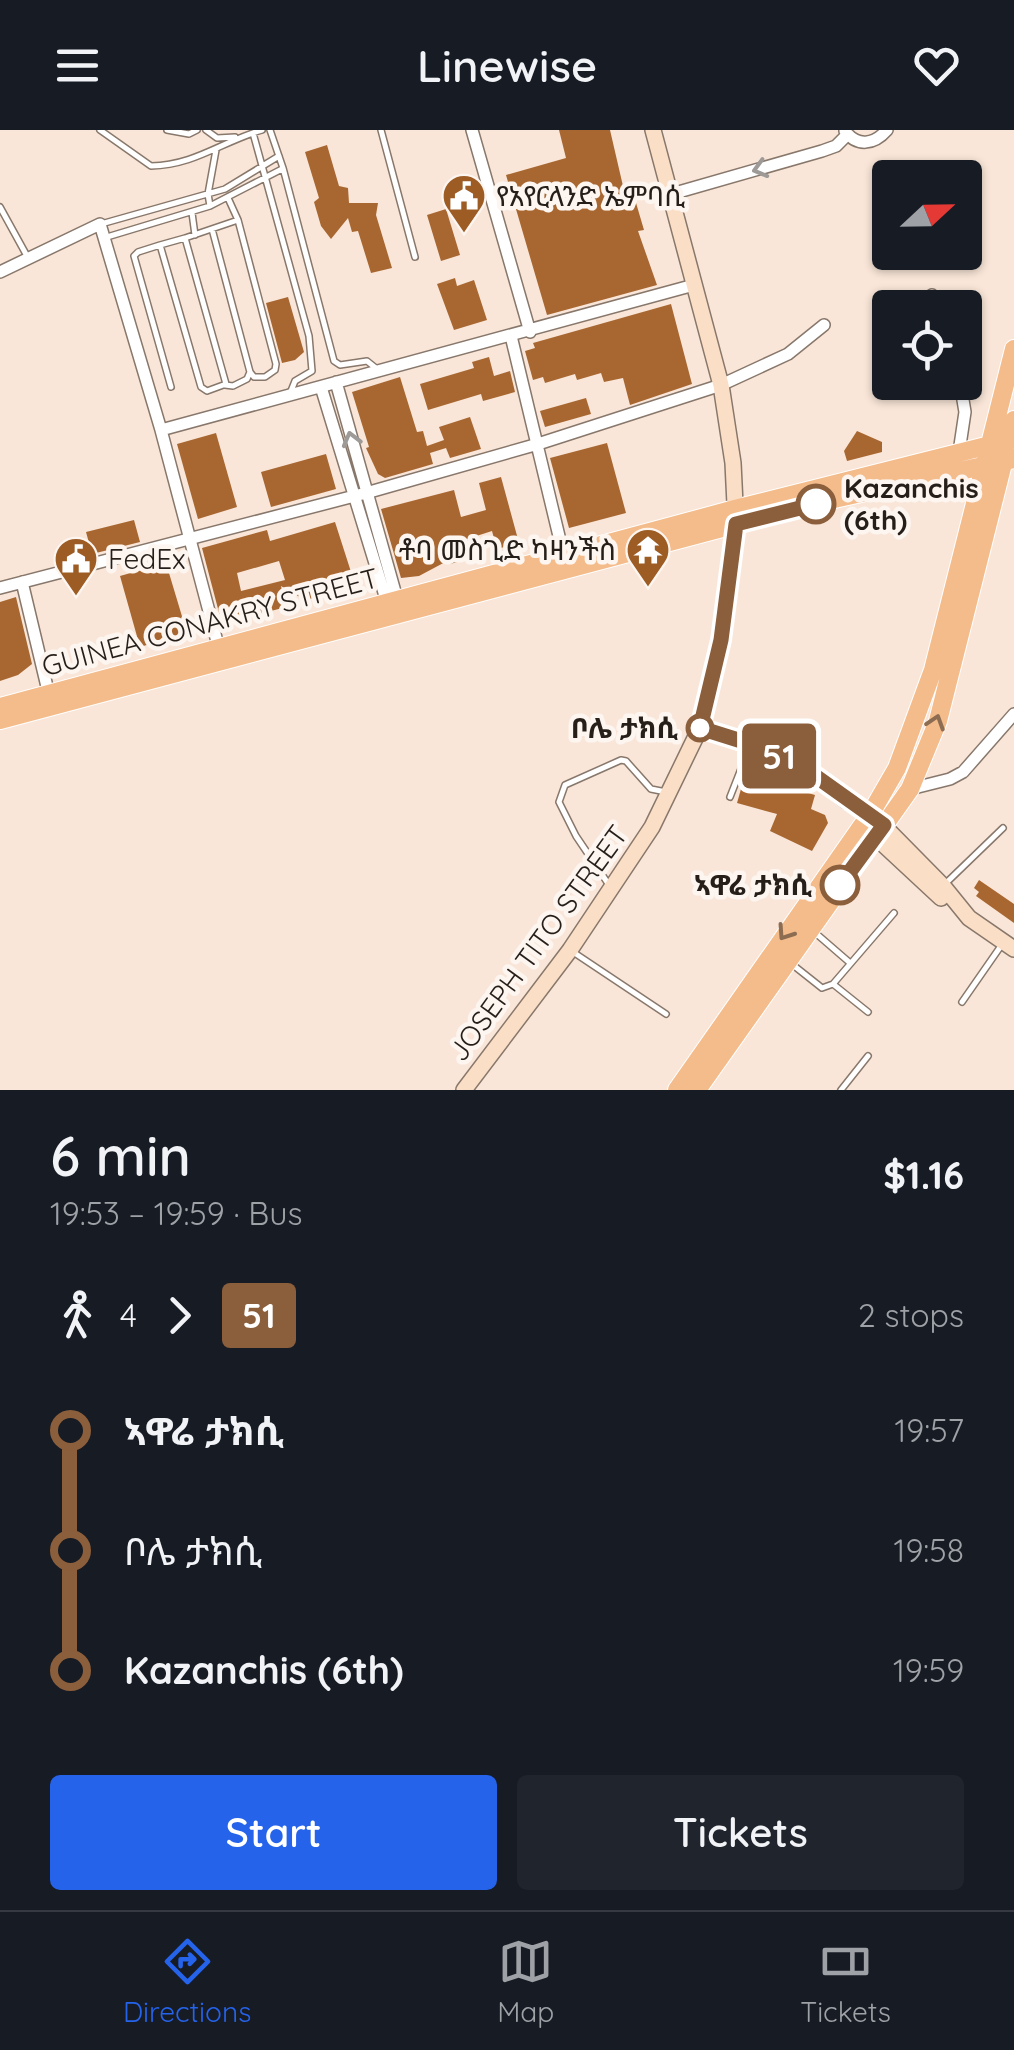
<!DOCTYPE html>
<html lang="en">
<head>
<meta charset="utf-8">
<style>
  :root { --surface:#171b24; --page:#20242c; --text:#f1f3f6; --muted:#9ea1a6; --line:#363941; --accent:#2563eb }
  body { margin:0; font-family:Quicksand,"Noto Sans Ethiopic",sans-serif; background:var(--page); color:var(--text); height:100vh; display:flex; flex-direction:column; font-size:38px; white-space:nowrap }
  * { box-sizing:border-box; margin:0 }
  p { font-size:32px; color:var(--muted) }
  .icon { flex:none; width:55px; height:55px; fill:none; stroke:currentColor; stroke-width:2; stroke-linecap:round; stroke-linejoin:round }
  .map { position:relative; height:960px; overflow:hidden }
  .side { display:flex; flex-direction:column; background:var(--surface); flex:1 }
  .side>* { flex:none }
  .badge { padding:0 20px; border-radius:8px; font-size:35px; line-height:65px }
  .needle { width:65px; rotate:68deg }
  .buttons { position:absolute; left:872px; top:30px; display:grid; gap:20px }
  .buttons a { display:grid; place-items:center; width:110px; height:110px; border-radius:10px; background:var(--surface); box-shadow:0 2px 8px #0004; font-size:50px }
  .map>.badge { position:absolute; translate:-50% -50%; box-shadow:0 0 0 5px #fff }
  .legs { display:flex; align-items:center; gap:15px; height:110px; padding:0 50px; font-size:32px }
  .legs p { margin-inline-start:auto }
  .head { display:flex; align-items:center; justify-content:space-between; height:170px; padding:0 50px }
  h1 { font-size:55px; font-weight:600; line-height:75px }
  .button { display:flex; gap:20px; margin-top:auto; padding:20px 50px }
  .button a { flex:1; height:115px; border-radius:10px; background:var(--accent); color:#fff; font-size:40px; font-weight:600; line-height:115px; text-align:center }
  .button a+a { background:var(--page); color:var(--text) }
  ul { padding:0 50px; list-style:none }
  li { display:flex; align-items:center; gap:35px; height:120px; font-size:38px }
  li i { display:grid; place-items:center; width:15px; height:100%; margin:0 12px; background:currentColor }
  li i::after { content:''; width:25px; height:25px; margin:-12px; border:8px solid; border-radius:50%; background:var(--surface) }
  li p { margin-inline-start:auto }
  li:first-child i { background:linear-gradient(#0000 50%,currentColor 0) }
  li:last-child i { background:linear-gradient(currentColor 50%,#0000 0) }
  header { display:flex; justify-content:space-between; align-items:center; height:130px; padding:0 50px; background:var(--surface); font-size:45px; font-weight:600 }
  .tab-bar { display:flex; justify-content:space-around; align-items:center; height:140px; border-top:2px solid var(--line); background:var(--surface); font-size:28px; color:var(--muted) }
  .tab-bar a { display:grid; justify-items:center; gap:5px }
  .tab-bar .selected { color:var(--accent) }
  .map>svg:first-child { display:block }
  .building { fill:#a86731; fill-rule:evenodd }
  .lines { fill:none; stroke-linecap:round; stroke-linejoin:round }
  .service-casing { stroke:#88776b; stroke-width:8 }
  .minor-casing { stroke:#88776b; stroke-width:14 }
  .secondary-casing { stroke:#88776b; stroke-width:18 }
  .primary-casing { stroke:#fff; stroke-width:20 }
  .service { stroke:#fff; stroke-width:5 }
  .minor { stroke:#fff; stroke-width:11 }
  .secondary { stroke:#fadec5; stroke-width:15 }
  .primary { stroke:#f5bc8b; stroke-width:18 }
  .oneway { stroke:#9d9a98 }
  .oneway2 { stroke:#8d6d52 }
  .line-1-casing { stroke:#fff; stroke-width:22 }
  .line-1 { stroke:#8b5e3c; stroke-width:15 }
  .stop-1-dot { fill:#fff; stroke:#8b5e3c; stroke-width:5 }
  .labels { text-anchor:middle; stroke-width:9; stroke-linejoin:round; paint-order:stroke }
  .poi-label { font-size:28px; fill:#251e19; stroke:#fdf5f0; text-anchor:start }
  .stop-label { font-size:28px; font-weight:bold; fill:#251e19; stroke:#fdf5f0; text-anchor:end }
  .street-label { font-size:28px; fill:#251e19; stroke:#fdf5f0 }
</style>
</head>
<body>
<header><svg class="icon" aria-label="menu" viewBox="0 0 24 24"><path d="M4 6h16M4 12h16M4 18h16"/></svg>Linewise<svg class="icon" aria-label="heart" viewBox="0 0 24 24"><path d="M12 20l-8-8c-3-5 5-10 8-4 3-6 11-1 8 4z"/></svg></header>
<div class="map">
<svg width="1014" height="960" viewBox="0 0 1014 960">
  <rect width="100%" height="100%" fill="#f9e6d8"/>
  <!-- building -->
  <path class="building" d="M559 0H610L626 69 634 66 644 100 638 101 657 155 547 185 506 45 566 28Z
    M327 15 339 56 348 58 349 73H378L376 85 392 138 371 143 358 101 352 102 348 88 331 109 321 96 314 72 319 68 305 22Z
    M446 79 460 125 441 131 427 85Z
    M455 148 457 156 474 150 487 190 454 200 437 154Z
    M288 167 304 222 295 230 282 233 266 173Z
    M671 174 692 254 630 275 623 248 604 252 601 243 577 250 575 244 545 253 543 247 533 250 525 221 535 218 533 213Z
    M489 227 494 246 510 241 515 262 483 271 481 264 428 280 420 254 474 238 472 232Z
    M400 247 417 302 423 301 427 316 444 310 439 297 470 287 481 319 450 328 446 318 430 323 433 334 385 348 378 344 366 318 369 317 352 262Z
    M586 268 591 284 545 297 540 281Z
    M857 301 882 312V322L847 331 844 321Z
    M216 303 237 377 198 389 177 314Z
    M607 313 626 383 569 398 550 328Z
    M326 324 336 359 271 377 261 342Z
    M501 347 519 413 497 419 492 401 467 409 472 428 450 434 449 430 419 446 401 448 381 379 454 360 461 387 486 380 479 353Z
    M134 390 140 412 92 424 86 402Z
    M335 392 352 445 344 461 305 470 281 456 286 477 222 494 202 418 267 400 270 411ZM279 431 285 450 241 461 237 443Z
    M166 433 187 503 140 517 120 446Z
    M16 467 32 534 18 545 0 551V472Z
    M745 645 815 665 811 679 825 685 828 693 812 721 770 701 777 684 737 673Z
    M979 750 1014 774V793L976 766 979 762 974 758Z"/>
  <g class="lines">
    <defs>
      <path id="service" d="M100 0 151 36C195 35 221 12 262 0
        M167 0 189 4 197 0
        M206 0 217 8 235 7
        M270 0 283 38 334 231 340 235 367 231 377 239
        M381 0 415 127
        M253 3 309 206 312 241 295 251 291 261
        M210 76 208 64 216 20
        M0 77 27 126
        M192 83 195 105
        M101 94 225 59 279 26
        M212 99 250 242 254 247H265L275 240 276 234 238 90 228 68
        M107 107 210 76 282 39
        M185 108 226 254 207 261 201 257 160 115Z
        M185 108 238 90
        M160 115 138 122 134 126 171 257
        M225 255 233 256 247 249 250 242
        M730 667 750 616
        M945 754 1003 698
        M609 755 576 706 559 672 565 655 621 630 626 631 651 659 666 662
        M812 800 849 832
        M573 822 666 884
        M793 835 822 858 833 854 894 783
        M833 854 868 882
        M962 872 1003 813
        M841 960 868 926"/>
      <path id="minor" d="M472 0 530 202
        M845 1C857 17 874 15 887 0
        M668 65 822 21 836 16 847 5
        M0 142 100 94 161 300 219 519
        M932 165 936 178
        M511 206 564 427
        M336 252 399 476
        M321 257 389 479
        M161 300 694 155
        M959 322 965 282 960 252
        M22 452 49 565
        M0 458 366 363 538 314 721 255 788 224 824 195
        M910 659 950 649 963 642 1014 584"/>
      <path id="secondary" d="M700 598 751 613 797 633 847 671 871 683 943 756 969 788 1014 819
        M870 702 941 768
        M464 960 570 820 652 697 700 598 721 510 736 395 733 333 721 255 653 0"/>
      <path id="primary" d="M0 577 735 379 1014 309
        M0 590 816 373 1014 329
        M677 960 871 683 897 638 933 540 1014 219
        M697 960 910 659 938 591 1014 290"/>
    </defs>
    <!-- service casing -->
    <use href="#service" class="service-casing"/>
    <!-- minor casing -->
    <use href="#minor" class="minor-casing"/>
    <!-- secondary casing -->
    <use href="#secondary" class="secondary-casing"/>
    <!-- primary casing -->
    <use href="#primary" class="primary-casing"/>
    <!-- service -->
    <use href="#service" class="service"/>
    <!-- minor -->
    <use href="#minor" class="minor"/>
    <!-- secondary -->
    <use href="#secondary" class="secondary"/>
    <!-- primary -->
    <use href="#primary" class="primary"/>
  </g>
  <!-- one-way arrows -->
  <defs><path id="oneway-chevron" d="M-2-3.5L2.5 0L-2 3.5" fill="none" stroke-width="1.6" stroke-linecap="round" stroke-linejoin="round" transform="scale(2.5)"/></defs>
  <g class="oneway">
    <use href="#oneway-chevron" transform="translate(760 39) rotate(164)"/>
    <use href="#oneway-chevron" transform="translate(351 309) rotate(-105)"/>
  </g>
  <g class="oneway2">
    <use href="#oneway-chevron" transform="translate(936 592) rotate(-72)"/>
    <use href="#oneway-chevron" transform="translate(785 803) rotate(124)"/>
  </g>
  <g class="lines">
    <defs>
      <path id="line-1" d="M816 374 736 394 721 510 700 598 751 614 797 633 884 695 840 755"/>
    </defs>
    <!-- line-1 casing -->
    <use href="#line-1" class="line-1-casing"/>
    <!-- line-1 -->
    <use href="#line-1" class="line-1"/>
  </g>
  <!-- icons -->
  <defs>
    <symbol id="civic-pin" viewBox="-11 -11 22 30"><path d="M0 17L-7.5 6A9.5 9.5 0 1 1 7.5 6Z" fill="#9c5c24" stroke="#fdf5f0"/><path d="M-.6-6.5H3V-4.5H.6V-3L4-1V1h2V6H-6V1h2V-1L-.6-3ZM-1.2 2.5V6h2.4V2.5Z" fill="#fff"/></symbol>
    <symbol id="temple-pin" viewBox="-11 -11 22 30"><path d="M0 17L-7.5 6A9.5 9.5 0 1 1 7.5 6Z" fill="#9c5c24" stroke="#fdf5f0"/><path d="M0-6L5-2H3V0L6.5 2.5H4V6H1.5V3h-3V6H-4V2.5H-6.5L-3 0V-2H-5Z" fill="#fff"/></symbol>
  </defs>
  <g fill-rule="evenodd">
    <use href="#civic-pin" x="439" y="41" width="50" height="68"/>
    <use href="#temple-pin" x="623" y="395" width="50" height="68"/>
    <use href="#civic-pin" x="51" y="404" width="50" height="68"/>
  </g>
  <!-- markers -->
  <g class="stop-1-dot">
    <circle cx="816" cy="374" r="18"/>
    <circle cx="700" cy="598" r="12"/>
    <circle cx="840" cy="755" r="18"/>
  </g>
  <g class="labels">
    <!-- poi labels -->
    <g class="poi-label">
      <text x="496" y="76">የአየርላንድ ኤምባሲ</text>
      <text x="616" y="430" text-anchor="end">ቶባ መስጊድ ካዛንችስ</text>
      <text x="108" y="439">FedEx</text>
    </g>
    <!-- stop labels -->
    <g class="stop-label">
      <text x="844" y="368" text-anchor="start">Kazanchis<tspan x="844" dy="32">(6th)</tspan></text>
      <text x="678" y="608">ቦሌ ታክሲ</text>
      <text x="812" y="765">ኣዋሬ ታክሲ</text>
    </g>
    <!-- street labels -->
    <g class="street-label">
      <text transform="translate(210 492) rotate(-15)" y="10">GUINEA CONAKRY STREET</text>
      <text transform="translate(538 813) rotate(-54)" y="10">JOSEPH TITO STREET</text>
    </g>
  </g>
</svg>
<div class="buttons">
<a><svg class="needle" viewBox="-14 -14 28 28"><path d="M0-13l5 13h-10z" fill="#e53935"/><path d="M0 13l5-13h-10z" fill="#9ea1a6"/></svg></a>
<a><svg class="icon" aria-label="locate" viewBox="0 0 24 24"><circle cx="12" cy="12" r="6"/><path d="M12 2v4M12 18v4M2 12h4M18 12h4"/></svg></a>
</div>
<b class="badge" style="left:779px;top:626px;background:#8b5e3c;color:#fff">51</b>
</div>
<section class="side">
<div class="head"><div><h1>6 min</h1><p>19:53 – 19:59 · Bus</p></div><b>$1.16</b></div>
<div class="legs"><svg class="icon" aria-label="walk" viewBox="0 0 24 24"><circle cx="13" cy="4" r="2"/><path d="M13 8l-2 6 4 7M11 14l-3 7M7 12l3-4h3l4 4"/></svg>4<svg class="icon" aria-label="forward" viewBox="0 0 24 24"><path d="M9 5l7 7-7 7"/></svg><b class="badge" style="background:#8b5e3c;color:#fff">51</b><p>2 stops</p></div>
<ul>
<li><i style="color:#8b5e3c"></i><b>ኣዋሬ ታክሲ</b><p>19:57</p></li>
<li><i style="color:#8b5e3c"></i><span>ቦሌ ታክሲ</span><p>19:58</p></li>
<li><i style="color:#8b5e3c"></i><b>Kazanchis (6th)</b><p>19:59</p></li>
</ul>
<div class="button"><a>Start</a><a>Tickets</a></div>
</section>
<nav class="tab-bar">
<a class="selected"><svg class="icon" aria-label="directions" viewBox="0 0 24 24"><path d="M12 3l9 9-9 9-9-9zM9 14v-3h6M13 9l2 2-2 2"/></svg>Directions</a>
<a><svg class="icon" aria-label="map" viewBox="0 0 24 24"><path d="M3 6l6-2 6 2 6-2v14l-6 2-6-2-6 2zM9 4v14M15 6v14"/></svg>Map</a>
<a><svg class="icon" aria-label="tickets" viewBox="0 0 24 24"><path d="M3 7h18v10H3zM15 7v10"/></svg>Tickets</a>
</nav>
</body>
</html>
